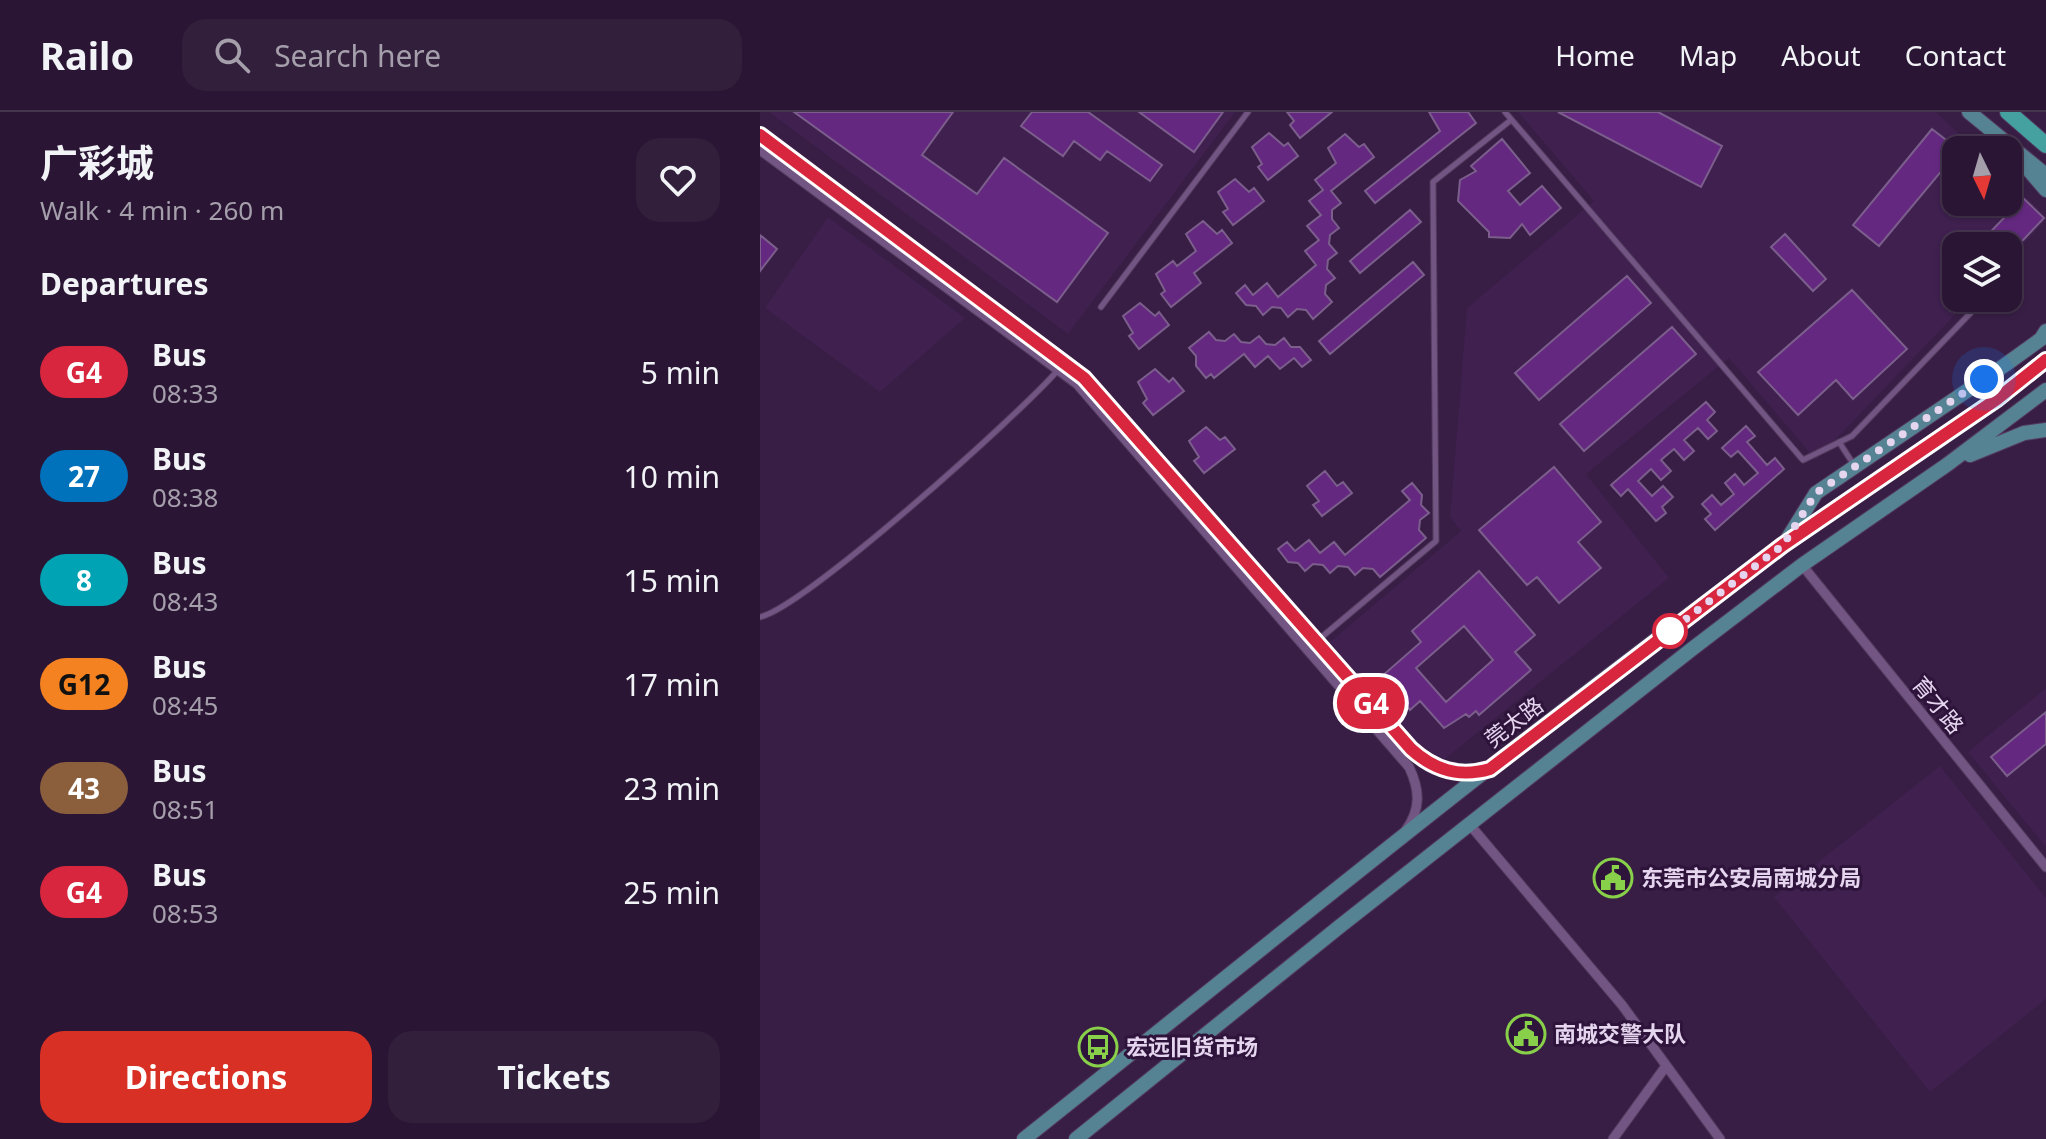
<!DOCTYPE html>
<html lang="en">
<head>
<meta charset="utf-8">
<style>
  :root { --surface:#2a1634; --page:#321f3c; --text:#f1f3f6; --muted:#a59fac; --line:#46354f; --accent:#d93025 }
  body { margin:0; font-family:"Noto Sans","Noto Sans SC",sans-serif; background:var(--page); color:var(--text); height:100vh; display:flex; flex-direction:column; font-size:30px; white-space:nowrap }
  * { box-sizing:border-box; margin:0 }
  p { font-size:26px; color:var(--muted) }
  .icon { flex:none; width:44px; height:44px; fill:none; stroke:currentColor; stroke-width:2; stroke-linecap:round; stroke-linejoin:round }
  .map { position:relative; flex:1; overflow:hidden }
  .sheet { display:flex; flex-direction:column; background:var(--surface); width:760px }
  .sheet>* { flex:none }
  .badge { padding:0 16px; border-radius:26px; font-size:28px; line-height:52px }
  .needle { width:52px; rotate:175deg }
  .tools { position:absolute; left:1182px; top:24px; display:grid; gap:16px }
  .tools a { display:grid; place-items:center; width:80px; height:80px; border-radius:16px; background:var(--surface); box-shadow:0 2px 6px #0004,0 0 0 2px var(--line); font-size:40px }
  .you { position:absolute; width:40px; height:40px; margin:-20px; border:6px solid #fff; border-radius:50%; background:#1a73e8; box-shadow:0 0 0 12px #1a73e833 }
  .map>.badge { position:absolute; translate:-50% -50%; box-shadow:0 0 0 4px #fff }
  h2 { padding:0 40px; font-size:30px; line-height:72px }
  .round { display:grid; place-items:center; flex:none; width:84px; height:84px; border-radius:24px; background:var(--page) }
  .head { display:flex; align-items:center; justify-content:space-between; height:136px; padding:0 40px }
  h1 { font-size:38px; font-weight:700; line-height:60px }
  .primary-button { display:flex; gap:16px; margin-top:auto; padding:16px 40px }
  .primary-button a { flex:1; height:92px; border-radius:24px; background:var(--accent); color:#fff; font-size:32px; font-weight:700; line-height:92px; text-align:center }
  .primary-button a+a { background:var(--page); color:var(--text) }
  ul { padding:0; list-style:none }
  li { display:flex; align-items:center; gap:24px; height:104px; padding:0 40px }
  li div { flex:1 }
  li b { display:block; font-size:30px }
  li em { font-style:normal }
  li .badge { min-width:88px; font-weight:700; text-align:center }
  header { display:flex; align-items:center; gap:48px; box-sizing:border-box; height:112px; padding:0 40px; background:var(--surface); border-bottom:2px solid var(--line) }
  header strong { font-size:38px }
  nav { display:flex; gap:44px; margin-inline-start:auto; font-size:28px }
  .search { width:560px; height:72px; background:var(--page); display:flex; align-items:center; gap:20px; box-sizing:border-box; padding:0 28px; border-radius:24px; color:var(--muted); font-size:30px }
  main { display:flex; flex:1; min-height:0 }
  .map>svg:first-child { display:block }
  .built { fill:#3f204f }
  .building { fill:#642881; stroke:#7b5e8b; stroke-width:2; fill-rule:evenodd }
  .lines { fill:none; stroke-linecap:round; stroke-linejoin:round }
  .lane-casing { stroke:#523b5e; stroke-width:7 }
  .street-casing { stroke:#523b5e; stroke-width:11 }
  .primary-casing { stroke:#523b5e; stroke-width:16 }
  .highway-casing { stroke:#523b5e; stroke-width:18 }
  .lane { stroke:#725582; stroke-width:5 }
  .street { stroke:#725582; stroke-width:9 }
  .primary { stroke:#568393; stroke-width:14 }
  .highway { stroke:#44a19f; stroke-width:16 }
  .line-casing { stroke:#fff; stroke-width:18 }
  .line { stroke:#d7263d; stroke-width:12 }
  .walk { stroke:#e5d5ef; stroke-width:8; stroke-dasharray:0 14.4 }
  .stop-dot { fill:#fff; stroke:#d7263d; stroke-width:4 }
  .labels { text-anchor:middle; stroke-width:6; stroke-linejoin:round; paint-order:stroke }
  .street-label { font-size:22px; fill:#e5d5ef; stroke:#2e133b }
  .poi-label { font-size:22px; font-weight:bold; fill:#e5d5ef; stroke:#2e133b; text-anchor:start }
</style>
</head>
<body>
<header>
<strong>Railo</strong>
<div class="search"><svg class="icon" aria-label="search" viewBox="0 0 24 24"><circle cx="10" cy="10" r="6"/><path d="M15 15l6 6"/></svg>Search here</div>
<nav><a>Home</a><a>Map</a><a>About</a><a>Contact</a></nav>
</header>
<main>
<section class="sheet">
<div class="head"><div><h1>广彩城</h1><p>Walk · 4 min · 260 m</p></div><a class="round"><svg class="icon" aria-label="heart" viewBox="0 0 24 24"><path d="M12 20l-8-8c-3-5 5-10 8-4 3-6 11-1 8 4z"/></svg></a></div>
<h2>Departures</h2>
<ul>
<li><span class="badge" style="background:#d7263d;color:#fff">G4</span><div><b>Bus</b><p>08:33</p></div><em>5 min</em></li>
<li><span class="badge" style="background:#0072bc;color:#fff">27</span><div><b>Bus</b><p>08:38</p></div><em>10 min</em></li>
<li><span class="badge" style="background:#00a3b4;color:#fff">8</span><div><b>Bus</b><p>08:43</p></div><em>15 min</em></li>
<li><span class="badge" style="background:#f58220;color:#111">G12</span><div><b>Bus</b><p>08:45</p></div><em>17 min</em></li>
<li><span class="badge" style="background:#8b5e3c;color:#fff">43</span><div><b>Bus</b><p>08:51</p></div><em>23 min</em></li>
<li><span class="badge" style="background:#d7263d;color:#fff">G4</span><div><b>Bus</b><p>08:53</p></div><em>25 min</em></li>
</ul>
<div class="primary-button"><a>Directions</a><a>Tickets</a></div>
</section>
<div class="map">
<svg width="1286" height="1027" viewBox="0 0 1286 1027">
  <rect width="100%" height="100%" fill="#381e45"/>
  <!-- built -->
  <path class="built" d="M9 0H475L308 222Z
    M758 0H1176L1216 38H1196V90H1248V68L1286 104V108L1248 148V134H1196V186H1211L1056 348 969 246 826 362 909 466 675 655 570 530 701 419 690 405 707 196 834 89Z
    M68 105 205 206 120 280 5 196Z
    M1286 576V735L1208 640Z
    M1180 654 1286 786V887L1170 980 1014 785Z"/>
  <!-- building -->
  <path class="building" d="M34 0H193L162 43 217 82 244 46 348 121 297 190Z
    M272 0H328L402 53 390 69 347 39 340 48 314 29 303 44 261 14Z
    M379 0H463L434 40Z
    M527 0H572L540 26 530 13 534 9Z
    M669 0H708L716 11 615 91 605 79 680 19Z
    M798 0H898L962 34 941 75Z
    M1172 17 1199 38 1119 134 1093 113Z
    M509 21 524 34 528 31 538 44 508 68 498 55 502 52 492 35Z
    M585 22 599 35 604 32 614 45 571 79 581 91 572 98V107L579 116 570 123 569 132 577 141 568 148 567 157 575 166 566 173 565 182 572 190 553 207 546 198 537 197 528 205 521 196 512 195 503 203 496 194 486 193 476 181 485 173 493 183 507 171 518 185 556 153 545 139 559 128 547 114 561 103 549 89 563 78 555 68 576 51 568 36Z
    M742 27 770 61 748 79 760 93 782 74 801 96 770 123 762 112 750 126 729 125V120L698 89 700 68 716 59 711 54Z
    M475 67 489 80 494 76 504 89 473 113 463 100 468 97 458 80Z
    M1263 86 1284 106 1248 144V134H1217Z
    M650 98 661 110 600 161 590 149Z
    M443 109 457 122 462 118 472 131 434 161 441 171 411 195 401 182 405 179 396 162 413 149 417 154 436 139 426 122Z
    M1025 122 1066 167 1053 179 1011 135Z
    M0 123 17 137 0 159Z
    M653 150 664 163 570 242 559 229Z
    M867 164 891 191 779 288 755 261Z
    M1092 178 1147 237 1093 287 1076 268 1038 303 998 260Z
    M380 191 395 204 399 200 409 213 379 237 369 224 373 221 363 204Z
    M912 215 936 242 824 339 800 312Z
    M449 220 456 228 465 229 474 222 481 230 490 231 499 224 506 232 515 233 524 226 531 235H540L551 248 542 255 534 246 520 257 508 244 495 255 484 242 454 266 451 262 446 266 436 254V244L429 236Z
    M395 257 409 270 413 266 424 279 393 303 383 291 387 287 378 270Z
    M946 290 955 300 947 308 957 319 948 327 938 316 924 328 934 339 924 348 914 337 901 348 911 359 901 368 891 357 878 369 892 384 903 374 913 385 902 395 906 401 896 409 868 377 861 384 851 373Z
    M986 314 995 324 987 330 1007 353 1015 346 1024 357 955 418 945 407 951 402 942 392 952 383 961 393 974 382 965 371 975 362 984 373 998 361 978 339 971 345 962 336Z
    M446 315 460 328 465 325 475 337 444 361 434 349 439 345 429 329Z
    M794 355 841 410 818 430 841 456 799 491 777 465 767 473 719 418Z
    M565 359 577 374 583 370 592 381 562 404 553 393 559 389 547 374Z
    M652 371 662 383 661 393 669 401 660 408 659 418 666 426 620 465 613 457 603 456 595 463 588 455 578 454 570 461 563 453 553 452 545 459 538 451 528 450 518 437 527 430 535 439 549 428 560 441 574 430 585 443 650 388 642 379Z
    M719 459 775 523 755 540 771 558 719 603 716 599 709 605 706 602 684 616 660 589 650 598 621 565 661 530 652 519ZM704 514 733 548 686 590 656 556Z
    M1286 600V632L1247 664 1231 645Z"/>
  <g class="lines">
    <defs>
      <path id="lane" d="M745 0 1043 348 1092 324 1225 186
        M341 195 488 0
        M1079 330 1094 353
        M0 505C45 495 261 301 298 258
        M557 529 676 429 673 70 751 8"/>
      <path id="street" d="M0 23 324 266 651 637C671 655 696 667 723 659
        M0 38 317 272 649 655C660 678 661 697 646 718
        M1042 453 1286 755
        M710 713 862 893 960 1027
        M853 1027 906 954"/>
      <path id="primary" d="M1209 0 1286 63
        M1267 56 1286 78
        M1210 343 1264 321 1286 318
        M1028 426 1056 381 1245 253 1281 227 1286 219
        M264 1027C515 827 763 623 1022 434 1109 370 1202 315 1286 248
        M316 1027 579 815 932 537 1042 453 1188 352 1286 278"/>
      <path id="highway" d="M1248 0 1286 33"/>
    </defs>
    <!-- lane casing -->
    <use href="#lane" class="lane-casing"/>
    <!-- street casing -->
    <use href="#street" class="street-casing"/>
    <!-- primary casing -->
    <use href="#primary" class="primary-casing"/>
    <!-- highway casing -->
    <use href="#highway" class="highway-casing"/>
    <!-- lane -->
    <use href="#lane" class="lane"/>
    <!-- street -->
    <use href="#street" class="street"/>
    <!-- primary -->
    <use href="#primary" class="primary"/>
    <!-- highway -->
    <use href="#highway" class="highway"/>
  </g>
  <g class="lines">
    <defs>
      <path id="line" d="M0 23 324 266 651 637C674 658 699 666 730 657L1023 433 1237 287 1286 248"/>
    </defs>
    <!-- line casing -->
    <use href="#line" class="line-casing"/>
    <!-- line -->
    <use href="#line" class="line"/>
    <!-- walk -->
    <path class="walk" d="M910 519 901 526 1023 433 1056 381 1224 267"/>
  </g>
  <!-- icons -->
  <defs>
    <symbol id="civic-ring" viewBox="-11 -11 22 22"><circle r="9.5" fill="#2e133b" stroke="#88cf4a" stroke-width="1.5"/><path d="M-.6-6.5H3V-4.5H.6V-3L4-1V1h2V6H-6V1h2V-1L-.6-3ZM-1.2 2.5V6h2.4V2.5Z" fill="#88cf4a"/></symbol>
    <symbol id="bus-ring" viewBox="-11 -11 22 22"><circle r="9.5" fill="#2e133b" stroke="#88cf4a" stroke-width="1.5"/><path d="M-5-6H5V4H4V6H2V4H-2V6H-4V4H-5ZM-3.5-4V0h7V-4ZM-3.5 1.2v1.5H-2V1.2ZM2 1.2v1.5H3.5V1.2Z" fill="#88cf4a"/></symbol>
  </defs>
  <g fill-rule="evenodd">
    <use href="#civic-ring" x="831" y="744" width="44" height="44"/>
    <use href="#civic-ring" x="744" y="900" width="44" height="44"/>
    <use href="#bus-ring" x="316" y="913" width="44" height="44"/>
  </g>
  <!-- markers -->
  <circle class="stop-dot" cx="910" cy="519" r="16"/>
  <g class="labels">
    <!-- street labels -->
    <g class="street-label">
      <text transform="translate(1178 593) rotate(51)" y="8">育才路</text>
      <text transform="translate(754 610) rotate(-37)" y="8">莞太路</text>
    </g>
    <!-- poi labels -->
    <g class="poi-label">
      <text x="881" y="774">东莞市公安局南城分局</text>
      <text x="794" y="930">南城交警大队</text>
      <text x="366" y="943">宏远旧货市场</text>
    </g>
  </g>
</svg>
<div class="tools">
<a><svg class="needle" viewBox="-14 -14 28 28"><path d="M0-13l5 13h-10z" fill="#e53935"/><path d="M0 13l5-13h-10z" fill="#a59fac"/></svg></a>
<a><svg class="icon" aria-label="layers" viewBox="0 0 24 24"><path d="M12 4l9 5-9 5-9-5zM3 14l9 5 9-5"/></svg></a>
</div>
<div class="you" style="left:1224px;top:267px"></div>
<b class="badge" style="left:611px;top:591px;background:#d7263d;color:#fff">G4</b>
</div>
</main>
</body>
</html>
